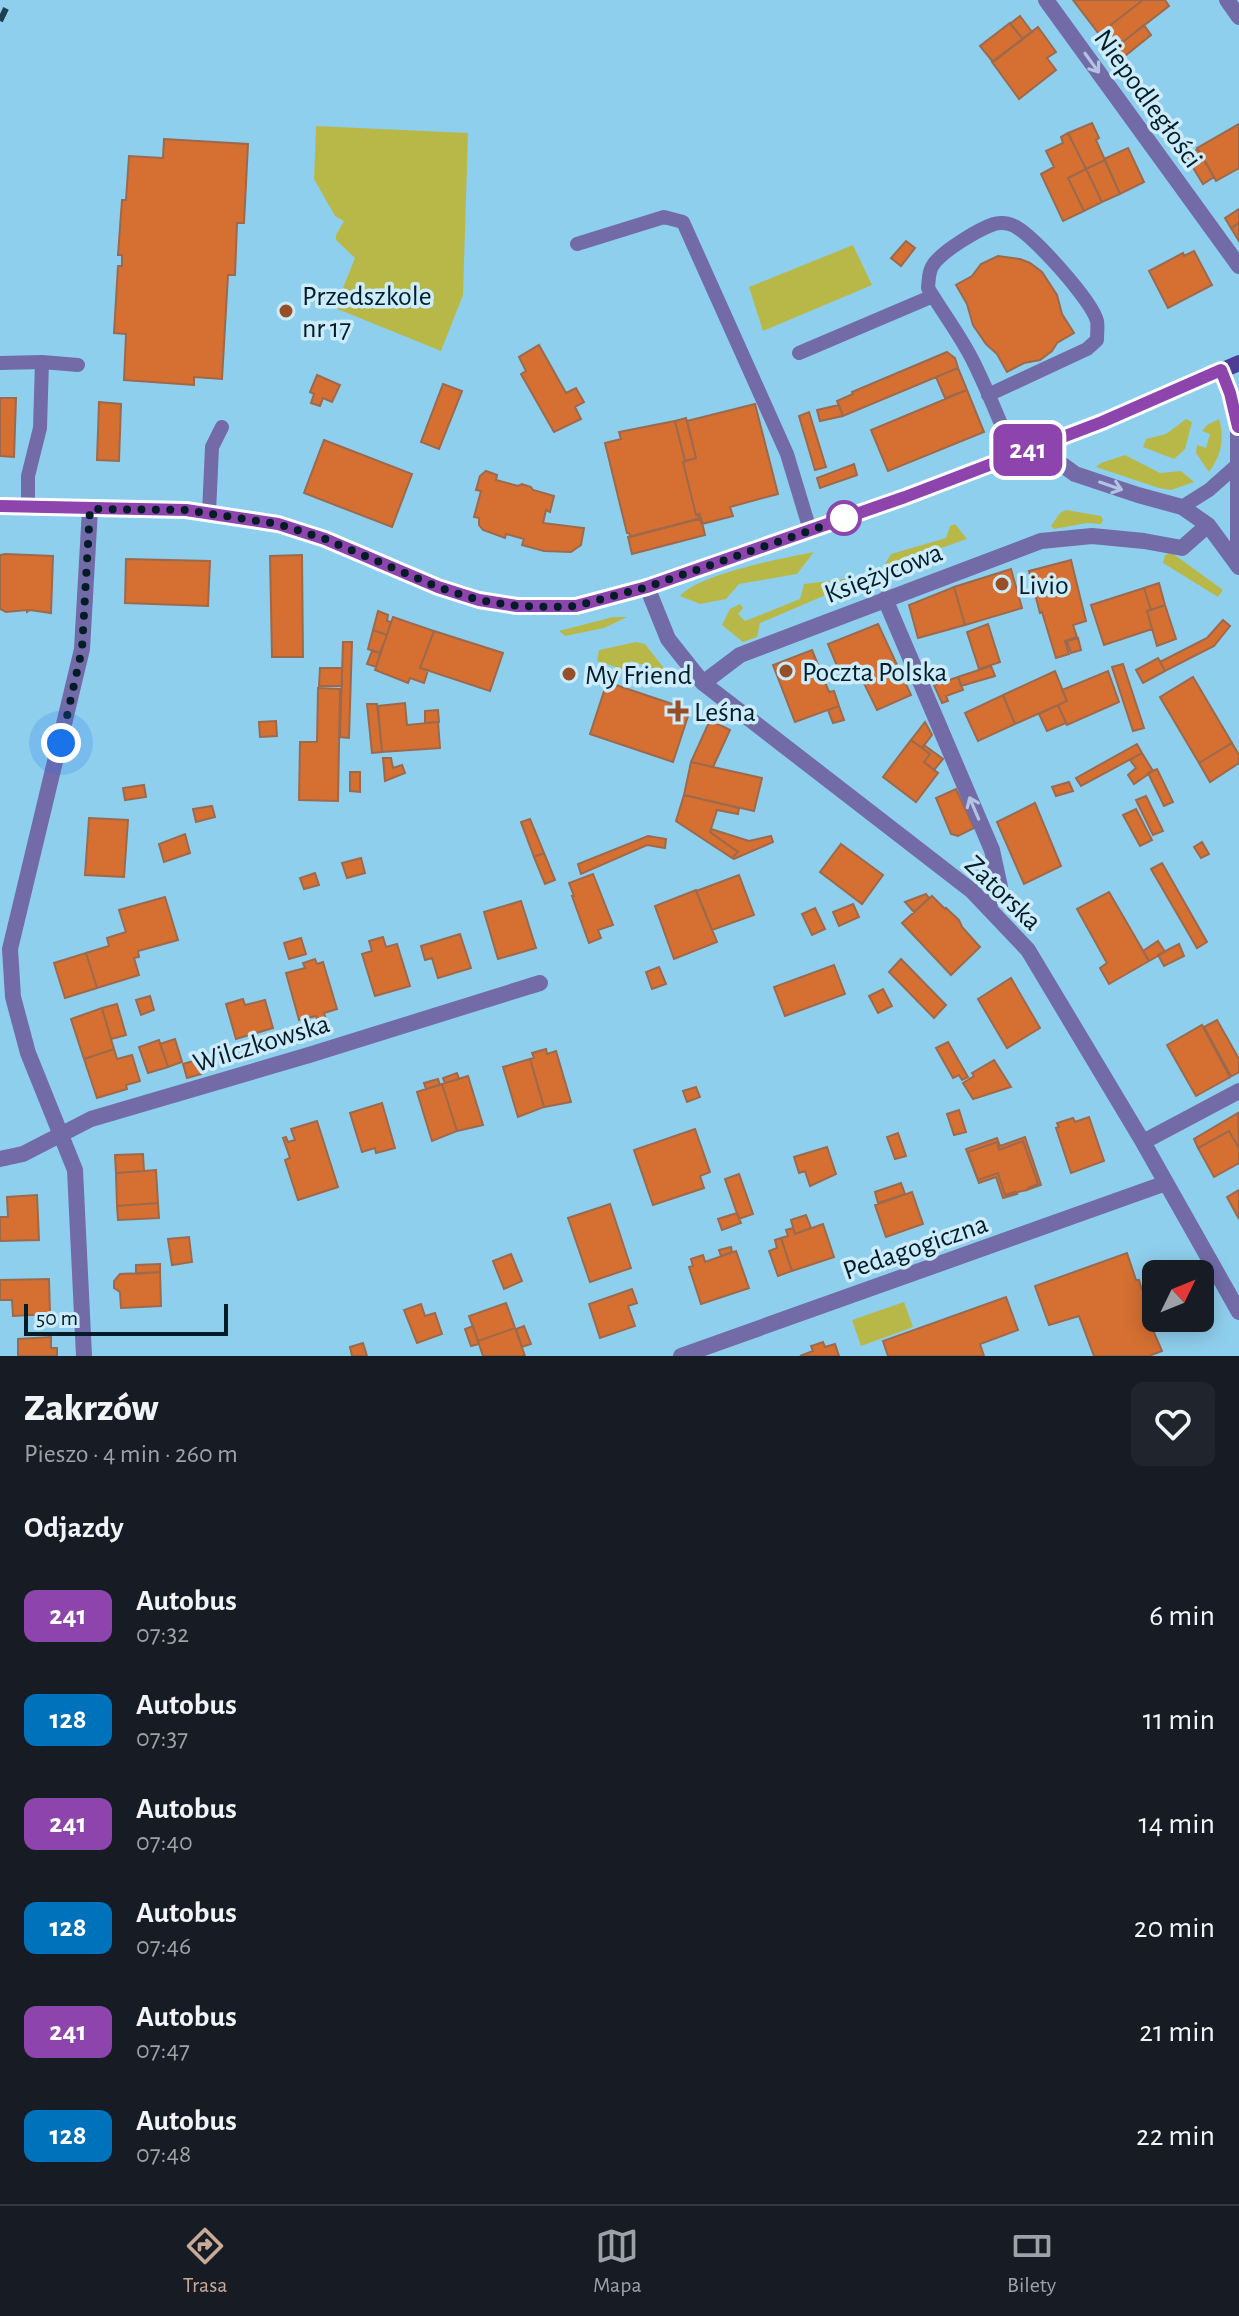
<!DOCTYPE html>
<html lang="pl">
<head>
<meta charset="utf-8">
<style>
  :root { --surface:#171b24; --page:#20242c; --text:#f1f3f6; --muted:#9ea1a6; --line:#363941; --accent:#c8aa99 }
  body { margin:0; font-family:"Alegreya Sans",sans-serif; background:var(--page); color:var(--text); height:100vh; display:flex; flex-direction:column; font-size:30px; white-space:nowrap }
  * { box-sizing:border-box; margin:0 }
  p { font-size:26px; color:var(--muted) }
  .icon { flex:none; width:44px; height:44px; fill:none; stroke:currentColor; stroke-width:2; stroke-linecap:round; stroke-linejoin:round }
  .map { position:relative; height:1356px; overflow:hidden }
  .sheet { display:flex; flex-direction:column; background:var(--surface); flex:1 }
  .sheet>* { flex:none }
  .badge { padding:0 16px; border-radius:12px; font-size:28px; line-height:52px }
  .needle { width:52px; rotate:47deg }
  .tools { position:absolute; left:1142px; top:1260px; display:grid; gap:16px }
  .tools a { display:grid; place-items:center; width:72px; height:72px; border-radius:12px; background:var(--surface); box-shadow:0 4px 20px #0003; font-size:40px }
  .scale { position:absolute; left:24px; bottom:20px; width:204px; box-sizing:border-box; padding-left:8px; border:4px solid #031d28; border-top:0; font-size:22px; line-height:28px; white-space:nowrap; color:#031d28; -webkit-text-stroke:6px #ccebfb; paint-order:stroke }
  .you { position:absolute; width:40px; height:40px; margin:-20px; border:6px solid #fff; border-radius:50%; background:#1a73e8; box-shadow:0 0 0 12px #1a73e833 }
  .map>.badge { position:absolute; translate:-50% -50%; box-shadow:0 0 0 4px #fff }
  h2 { padding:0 24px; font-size:30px; line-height:72px }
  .round { display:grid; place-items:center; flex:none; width:84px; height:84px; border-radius:12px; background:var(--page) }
  .headline { display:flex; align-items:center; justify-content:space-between; height:136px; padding:0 24px }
  h1 { font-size:38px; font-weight:800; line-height:60px }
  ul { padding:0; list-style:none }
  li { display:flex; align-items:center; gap:24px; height:104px; padding:0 24px }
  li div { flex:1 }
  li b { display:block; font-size:30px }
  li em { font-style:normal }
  li .badge { min-width:88px; font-weight:700; text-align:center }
  .menu { display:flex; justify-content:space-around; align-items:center; height:112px; border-top:2px solid var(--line); background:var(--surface); font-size:22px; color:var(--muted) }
  .menu a { display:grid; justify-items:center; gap:4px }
  .menu .active { color:var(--accent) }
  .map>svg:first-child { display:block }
  .green { fill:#b8b848 }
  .building { fill:#d57032; stroke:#9c694d; stroke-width:2 }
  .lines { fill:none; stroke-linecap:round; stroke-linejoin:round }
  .lane { stroke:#736ba8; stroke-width:14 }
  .street { stroke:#736ba8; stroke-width:16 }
  .secondary { stroke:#4f3c95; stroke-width:16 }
  .rail { stroke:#1e3f4e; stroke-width:6; stroke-dasharray:14 14; stroke-linecap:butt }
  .oneway { stroke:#b1c5e2 }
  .line-casing { stroke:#fff; stroke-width:18 }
  .line { stroke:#8e44ad; stroke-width:12 }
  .walk { stroke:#031d28; stroke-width:8; stroke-dasharray:0 14.4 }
  .poi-dot { fill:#965027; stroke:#ccebfb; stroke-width:3 }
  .stop-dot { fill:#fff; stroke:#8e44ad; stroke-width:4 }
  .labels { text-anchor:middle; stroke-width:7; stroke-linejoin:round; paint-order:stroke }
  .street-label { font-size:28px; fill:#031d28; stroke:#ccebfb }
  .poi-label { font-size:28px; fill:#031d28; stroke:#ccebfb; text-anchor:start }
</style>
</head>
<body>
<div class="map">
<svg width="1239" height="1356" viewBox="0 0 1239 1356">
  <rect width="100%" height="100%" fill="#8fcfee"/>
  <!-- green -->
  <path class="green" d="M316 126 468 133 463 295 441 351 335 308 355 258 336 240V235L344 221 335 216 314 179Z
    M853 245 872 285 763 331 749 287Z
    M1186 419 1192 422 1185 449 1174 459 1143 447 1146 439 1166 434Z
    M1219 419C1225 439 1221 456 1209 472L1196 453 1197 445 1206 448 1210 434 1202 431 1207 425Z
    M1125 455 1160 473 1181 471 1194 482 1171 490 1159 488 1096 467 1101 463Z
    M1066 510 1101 516 1103 520 1101 524 1087 523 1054 529 1051 526 1060 513Z
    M955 524 967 539 898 563 894 577 888 580 881 571 891 554 946 538 950 526Z
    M814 552 797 574 739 584 726 599 700 604 680 596C699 574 783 558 814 552Z
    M1172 553 1223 590 1218 597 1163 563 1165 555Z
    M870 576 871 586 867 589 854 583 760 623 757 637 743 642 722 625 730 609 740 604 743 608 738 614 745 621 800 599 804 584Z
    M613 617H627L604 628 565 636 559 631Z
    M636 642 645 644 677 685 675 688 661 683 656 669 631 661 622 669 597 661 599 650Z
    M904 1302 913 1327 861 1346 852 1320Z"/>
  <!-- building -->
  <path class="building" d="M1073 0H1143L1099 34Z
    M1143 0H1165L1169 6 1111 51 1099 34Z
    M1020 16 1032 32 1023 39 1010 24Z
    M1010 23 1023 39 993 62 980 46Z
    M1144 25 1151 35 1125 56 1117 55 1113 50Z
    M1038 27 1056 52 1047 58 1056 70 1019 99 992 62Z
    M1092 123 1099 138 1096 140 1105 160 1086 169 1068 133Z
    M1239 124V168L1216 181 1197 148Z
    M1068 133 1086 169 1068 178 1084 211 1063 221 1041 174 1054 167 1046 151 1063 143 1061 137Z
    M164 139 248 144 244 223H237L235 275H228L222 379 194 377V385L124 380 126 334 114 333 118 266H122V255H118L122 200H126L129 156 163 158Z
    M1128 148 1144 182 1120 194 1104 159Z
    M1198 149 1214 177 1203 184 1186 156Z
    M1105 160 1120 194 1102 202 1086 169Z
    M1086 169 1102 202 1084 211 1068 178Z
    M1239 209V223L1231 228 1225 218Z
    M1239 223V241L1231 228Z
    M906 241 915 248 901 266 891 258Z
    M1194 251 1212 285 1168 308 1149 271 1183 253 1184 256Z
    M998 256 1020 259 1030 263 1042 272 1057 295 1062 314 1074 333 1057 343 1052 351 1040 360 1024 363 1007 372 997 354 986 344 973 325 967 304 956 285 972 276 981 264Z
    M539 345 566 393 576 388 584 402 575 407 581 419 554 432 521 374 526 371 519 357Z
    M947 352 955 358 958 368 843 416 837 401 853 394 852 392Z
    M958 368 967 390 945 398 936 377Z
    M317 375 340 385 332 402 323 398 320 406 311 403 314 394 310 392Z
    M443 384 462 391 439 449 421 442Z
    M967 390 984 432 888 471 871 430Z
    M0 398H16L14 457 0 456Z
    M99 402 121 404 119 461 97 460Z
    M755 404 778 494 730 507 733 516 702 524 698 516 699 514 696 515 683 462 696 458 687 421Z
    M839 405 843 416 820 421 817 410Z
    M809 412 826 467 815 470 799 416Z
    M686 418 696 458 685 461 675 421Z
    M675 421 685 461 683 462 696 515H700L699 519 630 537 629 533H627L605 443 621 439 619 432Z
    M324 440 412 474 392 527 304 493Z
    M854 464 857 475 820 488 817 478Z
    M486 471 497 475 496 480 518 486 522 484 531 487 533 490 554 496 550 512 546 510 543 523 584 528 581 545 571 552 544 551 522 545 524 539 506 534 505 538 483 530 479 525V518L474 517 481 491 476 490 480 476Z
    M701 518 705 535 632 554 628 537Z
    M5 554 53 556 51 613 30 610 27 612V610L6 612 0 609V555Z
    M302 555 303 657H272L270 556Z
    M126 559 210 561 208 606 125 603Z
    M1071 560 1086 621 1073 625 1077 637 1065 641 1069 654 1056 658 1042 612 1040 613 1029 571Z
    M1011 569 1022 608 965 625 954 587Z
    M1159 583 1165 605 1151 610 1144 588Z
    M954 587 965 625 918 638 909 605Z
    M1144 588 1151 610 1147 611 1152 629 1104 645 1091 605Z
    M1165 605 1176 639 1157 646 1147 611Z
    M378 611 388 615 387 621 391 622 387 635 373 630Z
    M393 617 434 631 420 668 428 670 424 683 410 678 408 683 375 670Z
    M1223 620 1230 626 1214 646 1165 671 1160 662 1207 638Z
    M878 624 911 695 877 710 859 673 842 678 828 644Z
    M988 624 1000 662 979 669 967 632Z
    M373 630 387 635 380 653 368 649Z
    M434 631 503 653 490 691 420 668Z
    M1078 638 1081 650 1071 653 1067 641Z
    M343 642H352L349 738 340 737Z
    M812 650 829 692 834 691 839 706 795 722 773 665Z
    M372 651 380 653 376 667 367 664Z
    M1158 658 1165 671 1143 683 1136 670Z
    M1123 664 1144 728 1133 731 1112 667Z
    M991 666 995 676 961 686 958 677Z
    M320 668H342V686H319Z
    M1055 671 1067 701 1015 724 1003 695Z
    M1108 671 1119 702 1067 725 1058 705 1067 701 1062 690Z
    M958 677 963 690 946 696 948 701 942 703 934 685Z
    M1193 677 1232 743 1199 763 1160 697Z
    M607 682 690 710 673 762 590 734Z
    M318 688 340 689 338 801 299 800 300 742H317Z
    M1003 695 1015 724 978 741 965 713Z
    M405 703 407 725 438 722 440 748 382 752 378 706Z
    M367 704H377L382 752 372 753Z
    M1058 705 1066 723 1047 731 1039 714Z
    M839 706 844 720 833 723 828 710Z
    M438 710 439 722 425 723V711Z
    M710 720 730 730 713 767 691 762Z
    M276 721 277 736 260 737 259 722Z
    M925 722 932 735 922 748 911 740Z
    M911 740 930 754 924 762 938 773 916 802 883 777Z
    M1232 743 1239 755V763L1210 782 1199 763Z
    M1137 744 1142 753 1081 786 1076 778Z
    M924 745 943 759 934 770 924 762 930 754 922 748Z
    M1142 753 1153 771 1134 784 1128 775 1136 768 1130 760Z
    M383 758H391L393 768 402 765 405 773 385 781Z
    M691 762 762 778 754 811 684 795Z
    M1157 769 1173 802 1164 806 1148 773Z
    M350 772H360V792L350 791Z
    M1069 782 1073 791 1056 796 1052 787Z
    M144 785 146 797 125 800 123 788Z
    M956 789 974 828 958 836 951 834 936 798Z
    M684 795 739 808 738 814 717 810 710 832 738 852 732 858 676 821Z
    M1146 796 1163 831 1153 835 1136 800Z
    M1035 803 1061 866 1024 884 997 822Z
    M212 806 215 817 196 822 193 809Z
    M1136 809 1152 840 1140 846 1123 815Z
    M89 818 128 820 124 877 85 875Z
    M530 819 544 853 534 857 521 822Z
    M711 829 749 841 771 836 773 842 734 859 732 858 738 852 710 832Z
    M185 834 190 853 164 862 159 844Z
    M648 836 666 839 665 848 647 845 581 874 578 864Z
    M1202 842 1209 854 1201 858 1194 847Z
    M841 844 883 875 862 904 820 872Z
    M544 853 555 880 545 884 534 857Z
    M361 858 365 873 347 878 342 863Z
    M1162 863 1207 942 1197 948 1151 869Z
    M315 873 319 885 304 889 300 878Z
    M593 874 613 925 598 930 601 938 589 943 572 896H574L569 883Z
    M739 875 754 915 712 930 696 891Z
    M696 890 717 942 674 959 655 906Z
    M1109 892 1149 961 1109 984 1100 968 1107 963 1077 909Z
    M926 894 929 898 914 912 905 902Z
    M932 896 945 909 946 908 959 920 962 927 980 947 951 975 902 923Z
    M165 897 178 940 138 951 139 957 134 958 139 975 97 988 86 953 109 946 107 938 126 932 119 910Z
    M521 901 536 948 498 959 484 912Z
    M853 904 859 917 839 926 833 912Z
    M815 908 825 929 812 935 802 914Z
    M460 934 471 968 438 978 432 958 425 960 421 946Z
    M383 937 386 947 397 944 410 986 375 996 362 954 372 951 369 941Z
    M301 938 306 954 289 959 284 943Z
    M1158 941 1165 952 1149 961 1143 951Z
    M1179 944 1184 956 1164 966 1158 955Z
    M86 953 97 988 65 998 54 963Z
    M315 959 317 964 323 962 337 1009 324 1013 326 1020 318 1023 316 1016 299 1020 286 973 305 968 303 963Z
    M901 959 946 1005 934 1018 889 972Z
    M834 965 845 994 785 1016 774 987Z
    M659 967 666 984 652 989 646 972Z
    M1011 978 1040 1028 1007 1048 978 999Z
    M883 989 892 1006 878 1013 869 996Z
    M150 996 154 1010 141 1015 136 1000Z
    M243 999 245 1005 265 1000 273 1028 236 1039 226 1004Z
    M117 1004 126 1035 111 1039 102 1008Z
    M102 1008 114 1049 84 1059 71 1019Z
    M1217 1020 1239 1059V1072L1230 1077 1231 1076 1204 1027Z
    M1202 1025 1230 1077 1196 1096 1167 1045Z
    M1204 1027 1231 1076 1230 1077 1203 1027Z
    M175 1039 182 1062 168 1067 160 1044Z
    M159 1040 168 1067 148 1073 139 1047Z
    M948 1042 968 1077 962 1080 959 1075 953 1078 936 1048Z
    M114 1049 117 1059 132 1055 140 1081 126 1085 127 1089 97 1098 84 1059Z
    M546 1049 547 1054 556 1051 571 1102 544 1107 530 1059 534 1058 532 1053Z
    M530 1059 544 1107 518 1117 503 1067Z
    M197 1060 201 1074 187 1078 183 1064Z
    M994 1060 1011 1087 973 1099 963 1083 974 1076 972 1073Z
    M457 1073 459 1079 445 1083 443 1078Z
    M468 1076 483 1125 457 1131 442 1084Z
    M438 1079 440 1085 426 1089 424 1083Z
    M442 1084 457 1131 432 1141 417 1092Z
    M696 1087 700 1097 687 1102 683 1091Z
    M382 1103 395 1148 376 1153 375 1148 362 1152 350 1113Z
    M959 1110 966 1132 954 1135 947 1114Z
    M1238 1113 1239 1148 1229 1131 1198 1148 1194 1139Z
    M1089 1117 1104 1161 1071 1173 1056 1128 1059 1127 1057 1123 1073 1118 1075 1122Z
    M317 1121 338 1187 298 1200 285 1160 290 1158 283 1138 286 1137 288 1142 295 1140 291 1129Z
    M695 1129 710 1172 700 1176 704 1188 653 1205 634 1150Z
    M1229 1131 1239 1148V1163L1214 1177 1198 1148Z
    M898 1133 906 1156 895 1159 887 1137Z
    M1025 1137 1041 1185 1027 1190 1028 1188 1038 1184 1023 1141 999 1150 997 1142 968 1152 978 1180 998 1173 1005 1195 1015 1192 1017 1194 1003 1198 996 1177 979 1183 966 1149 997 1138 1000 1146Z
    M1023 1141 1038 1184 1028 1188 1027 1190 1005 1195 998 1173 978 1180 968 1152 997 1142 999 1150Z
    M827 1147 836 1174 810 1186 805 1171 799 1173 794 1157Z
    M143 1154 144 1171 116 1173 115 1155Z
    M156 1170 158 1203 117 1206 116 1173Z
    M739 1174 753 1214 739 1219 725 1179Z
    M901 1183 905 1194 878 1203 875 1192Z
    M1239 1190V1219L1227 1197Z
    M912 1192 923 1224 886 1237 875 1205Z
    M37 1195 39 1240 0 1241V1217H8L7 1197Z
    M158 1203 159 1218 118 1220 117 1206Z
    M610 1204 631 1268 590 1282 568 1218Z
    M737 1213 741 1223 722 1230 718 1219Z
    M806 1215 811 1228 795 1234 791 1220Z
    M823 1224 834 1257 792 1271 781 1238 788 1236 786 1230 793 1228 795 1234Z
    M189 1237 192 1262 172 1265 168 1239Z
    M781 1238 792 1271 778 1276 769 1251 777 1248 775 1240Z
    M731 1247 732 1252 721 1256 719 1250Z
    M736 1251 749 1288 701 1304 689 1267 693 1266 691 1259 703 1255 705 1262Z
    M1127 1253 1136 1280H1139L1142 1290 1146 1291 1152 1306 1150 1307 1152 1312 1149 1313 1154 1326 1152 1328 1162 1351 1149 1356H1094L1079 1316 1049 1325 1035 1286Z
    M511 1254 522 1281 504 1289 493 1261Z
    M160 1264V1272L136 1274V1265Z
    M160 1272 161 1306 121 1308 120 1292 114 1288V1281L120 1274Z
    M49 1279 50 1314 13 1316 12 1300H0V1280Z
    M632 1289 637 1303 628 1306 635 1326 600 1338 589 1304Z
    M1006 1297 1018 1330 980 1344 984 1356H888L883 1341Z
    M506 1303 515 1328 478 1341 469 1316Z
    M421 1304 425 1316 435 1313 442 1334 417 1343 404 1310Z
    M473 1326 479 1344 471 1346 465 1329Z
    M524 1326 531 1344 522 1347 516 1329Z
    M515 1328 525 1356H483L478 1341Z
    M51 1337V1348H57V1356H18V1339Z
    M823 1342 825 1347 835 1344 839 1356H800L813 1351 811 1346Z
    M363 1343 367 1356H352L350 1347Z"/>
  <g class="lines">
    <!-- lane -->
    <path class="lane" d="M577 244 664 217 683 222 787 454 810 530
      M799 353 933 296
      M0 363 42 362 78 365
      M988 395 1087 349 1097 340C1097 334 1098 326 1097 321 1092 301 1031 232 1012 225 1007 223 999 222 994 224 979 229 942 251 933 265 928 272 929 280 928 288 943 313 962 338 974 363 989 393 1001 425 1014 455
      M28 507V476L40 428 42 362
      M1182 507 1209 490 1236 466
      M209 513 212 447 222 427"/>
    <!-- street -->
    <path class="street" d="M1046 0 1239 266
      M1227 0 1239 17
      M1221 370 1230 393 1238 427V566
      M1038 447 1075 474 1138 495 1182 507 1208 525 1239 567
      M647 587 668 639 703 683 972 891 1028 950 1143 1142 1239 1312
      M885 599 992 850 1000 887 988 906
      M703 683 740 655 1041 541 1092 536 1144 541 1182 548 1208 525
      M1143 1142 1239 1091
      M0 1159 23 1154 91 1119 309 1055 540 983
      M84 1356 75 1170 28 1053 13 997 10 949 82 649 90 509
      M681 1356 1166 1183"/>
    <!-- secondary -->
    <path class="secondary" d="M0 506 186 510 278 524 325 539 438 587 479 600 517 606H576L647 587 905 497 1102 422 1239 363"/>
    <!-- rail -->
    <path class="rail" d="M0 21 10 0"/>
  </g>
  <!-- one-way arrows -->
  <defs><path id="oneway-shaft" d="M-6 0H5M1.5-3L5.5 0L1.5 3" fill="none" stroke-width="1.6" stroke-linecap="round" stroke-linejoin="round" transform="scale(2)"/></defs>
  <g class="oneway">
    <use href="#oneway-shaft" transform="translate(1092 63) rotate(54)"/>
    <use href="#oneway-shaft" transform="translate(1111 486) rotate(19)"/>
    <use href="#oneway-shaft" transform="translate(974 808) rotate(-113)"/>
  </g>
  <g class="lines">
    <defs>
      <path id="line" d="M0 506 186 510 278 524 325 539 438 587 479 600 517 606H576L647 587 905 497 1102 422 1221 370 1230 393 1238 427"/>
    </defs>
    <!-- line casing -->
    <use href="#line" class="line-casing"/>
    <!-- line -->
    <use href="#line" class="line"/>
    <!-- walk -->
    <path class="walk" d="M61 743 82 649 90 509 186 510 278 524 325 539 438 587 459 594 479 600 517 606 550 607 576 606 647 587 855 515 844 518"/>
  </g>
  <!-- markers -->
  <g class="poi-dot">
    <circle cx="286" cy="311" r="8"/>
    <circle cx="1002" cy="584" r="8"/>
    <circle cx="786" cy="671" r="8"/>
    <circle cx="569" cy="674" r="8"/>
    <path d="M674 699h8v8h8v8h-8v8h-8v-8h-8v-8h8z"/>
  </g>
  <circle class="stop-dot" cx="844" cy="518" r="16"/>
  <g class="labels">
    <!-- street labels -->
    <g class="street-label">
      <text transform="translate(1149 98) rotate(54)" y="10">Niepodległości</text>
      <text transform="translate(883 572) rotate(-21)" y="10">Księżycowa</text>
      <text transform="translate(1004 892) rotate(44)" y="10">Zatorska</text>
      <text transform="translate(261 1042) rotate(-17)" y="10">Wilczkowska</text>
      <text transform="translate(915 1246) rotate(-19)" y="10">Pedagogiczna</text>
    </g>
    <!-- poi labels -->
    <g class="poi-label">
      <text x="302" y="305">Przedszkole<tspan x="302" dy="32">nr 17</tspan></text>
      <text x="1018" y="594">Livio</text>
      <text x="802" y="681">Poczta Polska</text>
      <text x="585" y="684">My Friend</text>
      <text x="694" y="721">Leśna</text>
    </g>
  </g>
</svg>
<div class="tools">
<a><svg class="needle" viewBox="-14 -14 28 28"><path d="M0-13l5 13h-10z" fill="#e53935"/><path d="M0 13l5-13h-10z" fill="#9ea1a6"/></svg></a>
</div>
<div class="scale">50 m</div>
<div class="you" style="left:61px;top:743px"></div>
<b class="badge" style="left:1028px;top:450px;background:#8e44ad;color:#fff">241</b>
</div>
<section class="sheet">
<div class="headline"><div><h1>Zakrzów</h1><p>Pieszo · 4 min · 260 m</p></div><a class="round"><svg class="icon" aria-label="heart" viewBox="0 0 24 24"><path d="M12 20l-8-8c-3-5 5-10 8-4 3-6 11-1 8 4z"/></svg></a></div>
<h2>Odjazdy</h2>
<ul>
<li><span class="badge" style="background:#8e44ad;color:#fff">241</span><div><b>Autobus</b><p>07:32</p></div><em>6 min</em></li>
<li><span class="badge" style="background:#0072bc;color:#fff">128</span><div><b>Autobus</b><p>07:37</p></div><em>11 min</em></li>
<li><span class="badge" style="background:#8e44ad;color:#fff">241</span><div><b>Autobus</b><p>07:40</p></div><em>14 min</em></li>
<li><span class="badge" style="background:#0072bc;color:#fff">128</span><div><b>Autobus</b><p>07:46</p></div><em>20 min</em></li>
<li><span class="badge" style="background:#8e44ad;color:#fff">241</span><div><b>Autobus</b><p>07:47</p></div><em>21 min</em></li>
<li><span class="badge" style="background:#0072bc;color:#fff">128</span><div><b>Autobus</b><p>07:48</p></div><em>22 min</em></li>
</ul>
</section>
<nav class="menu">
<a class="active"><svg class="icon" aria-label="directions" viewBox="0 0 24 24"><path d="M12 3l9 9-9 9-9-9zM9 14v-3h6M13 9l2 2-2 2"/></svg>Trasa</a>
<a><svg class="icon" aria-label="map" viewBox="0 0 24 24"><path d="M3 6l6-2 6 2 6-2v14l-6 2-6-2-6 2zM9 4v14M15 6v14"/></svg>Mapa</a>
<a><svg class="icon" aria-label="tickets" viewBox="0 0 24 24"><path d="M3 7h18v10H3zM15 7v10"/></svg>Bilety</a>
</nav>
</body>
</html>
